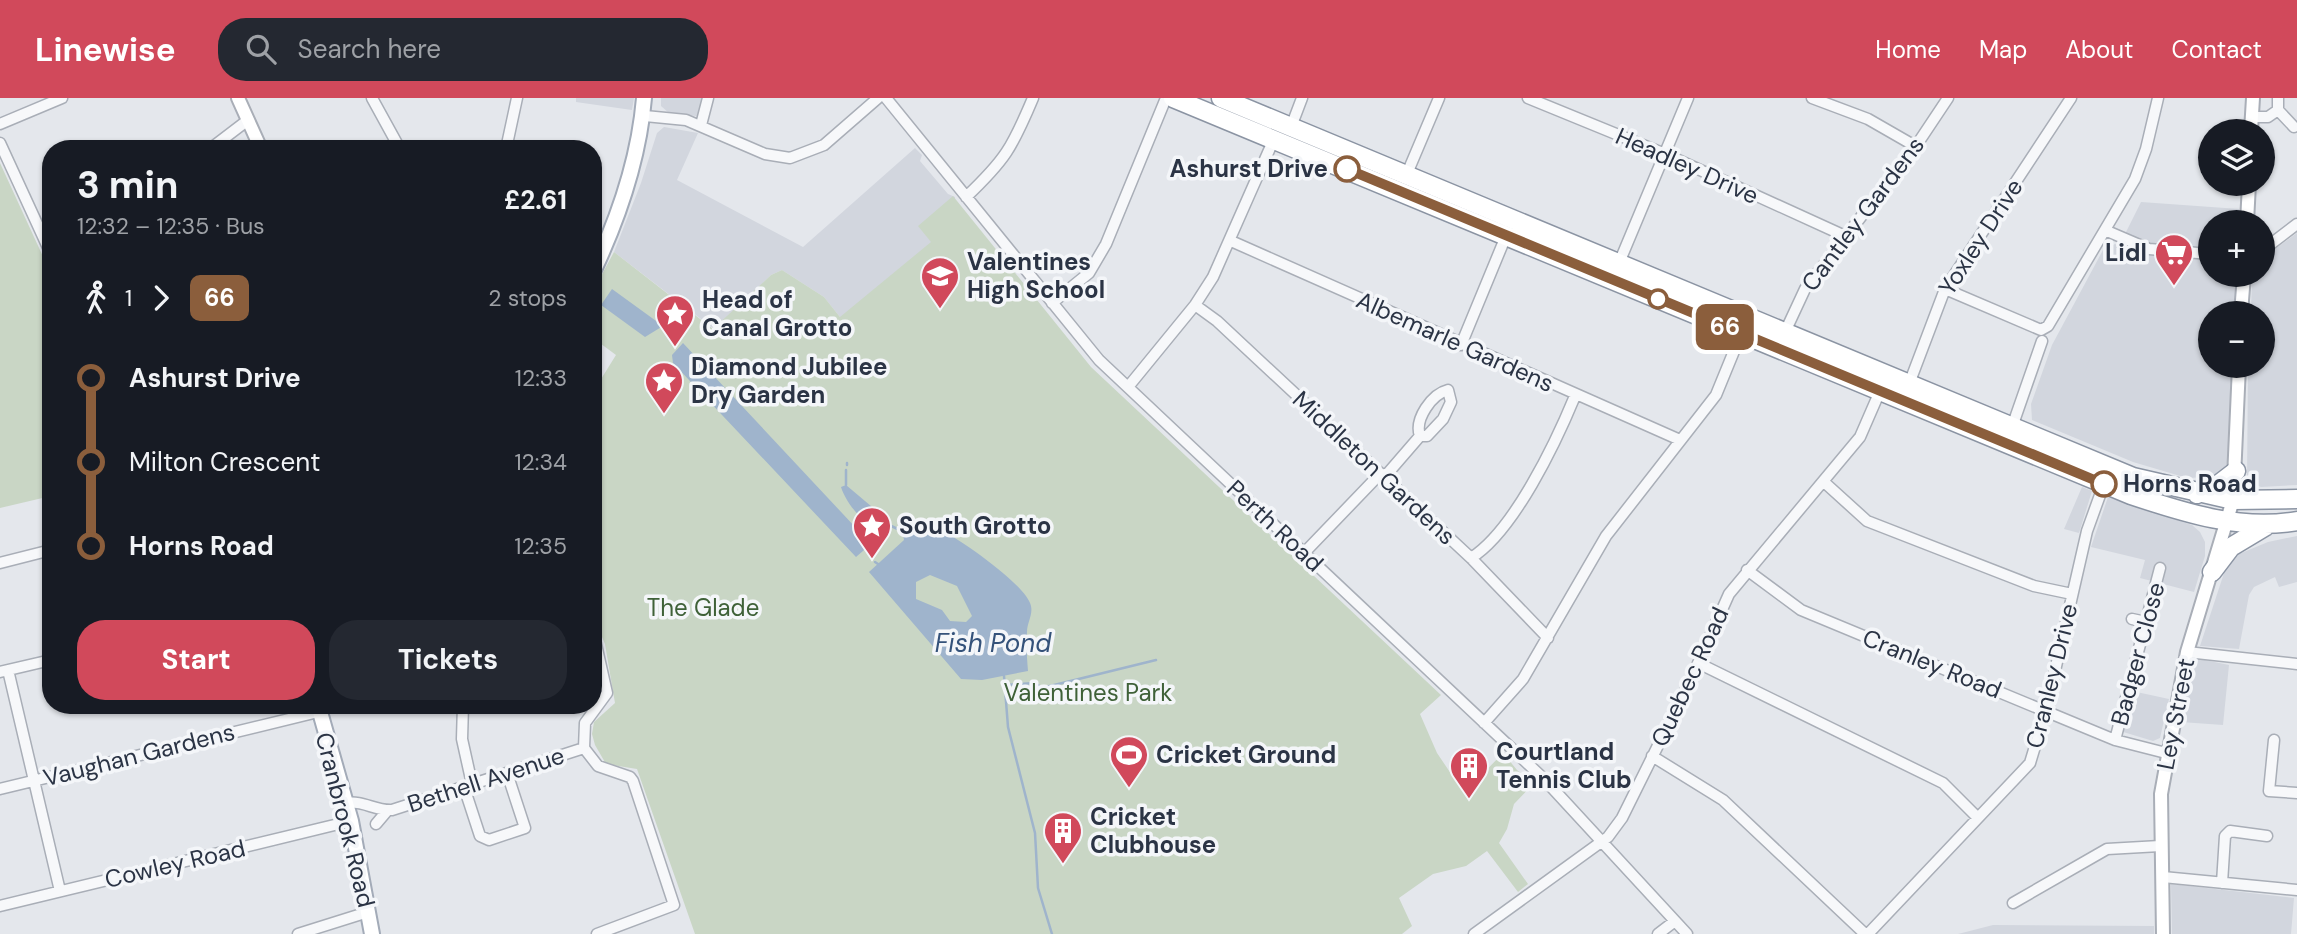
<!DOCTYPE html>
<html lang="en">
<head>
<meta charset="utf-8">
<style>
  :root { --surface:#171b24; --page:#242831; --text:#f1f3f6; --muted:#9ea1a6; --accent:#d1495b }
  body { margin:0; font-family:"DM Sans",sans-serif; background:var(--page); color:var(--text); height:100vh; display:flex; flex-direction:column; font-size:26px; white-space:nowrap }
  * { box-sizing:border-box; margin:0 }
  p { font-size:23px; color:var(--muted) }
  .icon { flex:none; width:38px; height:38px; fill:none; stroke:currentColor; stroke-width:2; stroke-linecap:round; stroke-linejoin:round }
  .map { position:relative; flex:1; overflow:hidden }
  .side { position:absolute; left:42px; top:42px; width:560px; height:574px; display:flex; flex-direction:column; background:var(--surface); border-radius:28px; box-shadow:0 2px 5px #0004 }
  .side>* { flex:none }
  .badge { padding:0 14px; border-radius:10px; font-size:24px; line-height:46px }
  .fabs { position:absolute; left:2198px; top:21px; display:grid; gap:14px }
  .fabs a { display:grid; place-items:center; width:77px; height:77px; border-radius:50%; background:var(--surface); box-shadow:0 2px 5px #0004; font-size:35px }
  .map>.badge { position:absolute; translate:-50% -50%; box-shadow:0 0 0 4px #fff }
  .legs { display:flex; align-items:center; gap:10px; height:77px; padding:0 35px; font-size:23px }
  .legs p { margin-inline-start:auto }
  .headline { display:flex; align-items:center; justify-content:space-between; height:119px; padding:0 35px }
  h1 { font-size:38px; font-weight:700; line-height:52px }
  .button { display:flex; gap:14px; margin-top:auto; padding:14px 35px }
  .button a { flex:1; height:80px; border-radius:28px; background:var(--accent); color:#fff; font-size:28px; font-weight:700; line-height:80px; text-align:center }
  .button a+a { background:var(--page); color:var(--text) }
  ul { padding:0 35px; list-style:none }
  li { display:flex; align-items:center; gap:24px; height:84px; font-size:26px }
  li i { display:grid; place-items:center; width:10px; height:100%; margin:0 9px; background:currentColor }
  li i::after { content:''; width:18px; height:18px; margin:-9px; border:5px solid; border-radius:50%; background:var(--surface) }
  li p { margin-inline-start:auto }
  li:first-child i { background:linear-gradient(#0000 50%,currentColor 0) }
  li:last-child i { background:linear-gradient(currentColor 50%,#0000 0) }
  header { display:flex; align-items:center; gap:42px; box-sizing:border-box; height:98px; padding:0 35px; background:var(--accent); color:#fff }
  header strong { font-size:33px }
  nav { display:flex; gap:38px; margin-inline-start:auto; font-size:24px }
  .search { width:490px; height:63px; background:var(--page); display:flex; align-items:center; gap:18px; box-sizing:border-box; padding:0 24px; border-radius:28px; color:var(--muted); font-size:26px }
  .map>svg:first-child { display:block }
  .built { fill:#d2d6de }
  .green { fill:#c9d6c5 }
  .water { fill:#9fb4cc; fill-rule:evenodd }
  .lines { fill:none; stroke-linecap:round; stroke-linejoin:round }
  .stream { stroke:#9fb4cc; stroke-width:2.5 }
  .street-casing { stroke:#a9aeb7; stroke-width:13 }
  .secondary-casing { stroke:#a9aeb7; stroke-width:16 }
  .primary-casing { stroke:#a3abb8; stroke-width:18 }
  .highway-casing { stroke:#8b94a3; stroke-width:21 }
  .street { stroke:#f7f8fa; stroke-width:10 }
  .secondary { stroke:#fff; stroke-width:12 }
  .primary { stroke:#fff; stroke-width:14 }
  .highway { stroke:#fff; stroke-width:18 }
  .line-1-casing { stroke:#fff; stroke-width:16 }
  .line-1 { stroke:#8b5e3c; stroke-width:10 }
  .stop-1-dot { fill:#fff; stroke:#8b5e3c; stroke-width:3.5 }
  .labels { text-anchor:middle; stroke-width:7; stroke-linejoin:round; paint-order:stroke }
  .street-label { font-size:24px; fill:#2b3445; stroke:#f4f6f9 }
  .stop-label { font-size:24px; font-weight:bold; fill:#2b3445; stroke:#f4f6f9; text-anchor:end }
  .poi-label { font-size:24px; font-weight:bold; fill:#2b3445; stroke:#f4f6f9; text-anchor:start }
  .park-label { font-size:24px; fill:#3f6138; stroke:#f4f6f9 }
  .water-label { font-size:26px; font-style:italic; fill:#34527a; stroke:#f4f6f9 }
</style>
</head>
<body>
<header>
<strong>Linewise</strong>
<div class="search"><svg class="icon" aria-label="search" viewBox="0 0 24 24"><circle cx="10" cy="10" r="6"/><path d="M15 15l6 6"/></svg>Search here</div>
<nav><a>Home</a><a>Map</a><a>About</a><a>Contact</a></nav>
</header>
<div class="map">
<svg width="2297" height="836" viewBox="0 0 2297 836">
  <rect width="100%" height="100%" fill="#e4e7ec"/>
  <!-- built -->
  <path class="built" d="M576 0H634L632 12 576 4Z
    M661 0H711L708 23 696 18 669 15 661 8Z
    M664 29 698 35 677 82 803 149 915 50 922 57 920 63 948 96 955 99 965 375 824 199 782 172 771 177 714 231 614 154 641 85 657 35Z
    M2141 104 2239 111V124H2210V149L2157 147 2125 136Z
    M2297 135V387L2261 389 2247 383 2248 268H2263V215L2251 213 2252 177H2263V160Z
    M2115 146 2145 157 2210 161V177H2237L2236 215H2210V268H2233L2228 364 2222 374 2209 379 2187 380 2133 364 2032 322 2031 306 2052 247 2103 152Z
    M2082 389 2092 393 2079 435 2064 431Z
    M2108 399 2192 427 2200 434 2205 444V458L2194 494 2140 480 2145 462 2091 449Z
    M2297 438V484L2279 489 2275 479 2254 489 2249 497 2239 551 2200 548 2225 472 2239 456 2268 444Z
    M2195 560 2229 567 2223 627 2181 624Z
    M2132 593 2169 601 2160 640 2153 643 2120 633Z
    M2171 786 2294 800 2291 836H2172Z
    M1993 827 2154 828V836H1958Z"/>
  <!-- green -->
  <path class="green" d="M0 65 51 176V398L0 410Z
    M953 98 1091 269 1441 597 1420 616 1437 655 1464 695 1503 655 1517 672 1534 685 1514 706 1507 731 1499 745 1528 786 1518 794 1487 753 1466 768 1433 776 1399 800 1412 828 1402 836H695L637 671 606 666 595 647 592 636 594 624 615 605 605 546 593 518V294L616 257 593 240V193L614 154 713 231 771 177 782 172 824 199 840 219 931 144 918 128Z"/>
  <!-- water -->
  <path class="water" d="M612 191 663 228 645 239 601 207Z
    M683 245 871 446 856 459 673 265 672 257Z
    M846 387 878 414 885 425 883 430C865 430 846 405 841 389Z
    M937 430C957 439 1027 487 1031 508 1033 517 1027 525 1027 534 1026 547 1027 560 1028 573L982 582 961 581 869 474 904 442 903 437 908 432 913 435ZM930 477 957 488 972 518 966 524 950 523 942 512 916 501V484Z"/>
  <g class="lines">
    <!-- stream -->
    <path class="stream" d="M847 367V365
      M846 372V387
      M885 425 906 435
      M875 464 878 466
      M1004 578 1008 629 1035 735 1038 790 1052 836
      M1005 587 1035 585 1042 590 1156 562"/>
    <defs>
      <path id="street" d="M372 0 400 51
        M886 0 1099 262 1544 681 1687 836
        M1528 0 1665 56 1845 138
        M1812 0 1868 21 1915 48
        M2278 12 2294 29
        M645 18 686 22 765 56 790 60 824 47 878 0
        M2252 19H2268L2278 12V0
        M0 26 62 0
        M701 27 708 0
        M1291 29 1302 0
        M0 45 51 156
        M210 51 248 22
        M506 51 517 0
        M1406 78 1439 0
        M966 99C1005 62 1012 50 1033 0
        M2107 133 2149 151 2210 156
        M1231 143 1680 342
        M2263 152 2297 126
        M1619 165 1688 0
        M1945 191 2041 232 2048 228 2135 81 2146 51 2158 0
        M1052 205 1089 175 1106 146 1166 0
        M1195 207 1217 223 1471 460 1548 540
        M1785 234 1805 191 1916 48 1948 0
        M1461 247 1506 138
        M1909 286 1945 191 2071 0
        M1128 289 1195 207 1213 179 1274 41
        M2012 329 2042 243
        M1824 384 1867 423 2034 488 2072 496
        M1304 455 1378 378 1388 375 1420 338H1427L1443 321 1451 304 1448 292C1432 296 1414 321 1420 338
        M1471 460C1514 433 1556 344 1575 298
        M0 465 51 452
        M1747 472 1801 512 2115 642 2166 655
        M2132 521 2146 524
        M593 533 607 595 585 625 584 650 598 668 630 679 633 683 674 807 597 836
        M2187 554 2297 566
        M1698 565 1943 685 1978 720
        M8 572 60 793
        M0 574 51 562
        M463 607 462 641 472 686
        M1484 625 1523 581 1606 438 1716 297 1741 236
        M2115 642 2160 470
        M2274 642 2269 693 2297 695
        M1652 658 1723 702 1865 836
        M464 689 480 738 489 742 525 730 507 675
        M0 691 318 614
        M346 705C363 702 375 713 392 712L584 650
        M376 726 387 713
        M2163 779 2297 792
        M2222 785 2225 738 2230 733 2267 738
        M2013 805 2107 751 2160 748
        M0 808 351 723
        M298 836 368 814
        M1474 836 1608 739 1622 720 1692 579 1729 496 1860 339 1880 293
        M1658 836 1675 823
        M1868 836 2030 665 2046 612 2087 433 2104 386"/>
      <path id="secondary" d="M238 0 261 51
        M2251 33 2253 0
        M2247 124 2249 86
        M2241 215 2244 177
        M2163 836 2161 696 2187 554 2233 402 2239 268"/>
      <path id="primary" d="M593 174C619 119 639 60 644 0
        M318 607 351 723 372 836"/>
      <path id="highway" d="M1173 0 2131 397C2185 415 2241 433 2297 423
        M1221 0 2133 379 2233 402 2297 401
        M2197 396 2219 386 2236 373
        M2212 474 2231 449 2266 428"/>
    </defs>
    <!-- street casing -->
    <use href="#street" class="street-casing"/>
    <!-- secondary casing -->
    <use href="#secondary" class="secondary-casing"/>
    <!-- primary casing -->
    <use href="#primary" class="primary-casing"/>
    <!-- highway casing -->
    <use href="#highway" class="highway-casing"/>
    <!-- street -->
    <use href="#street" class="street"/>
    <!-- secondary -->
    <use href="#secondary" class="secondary"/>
    <!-- primary -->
    <use href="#primary" class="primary"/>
    <!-- highway -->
    <use href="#highway" class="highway"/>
  </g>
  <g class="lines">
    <defs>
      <path id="line-1" d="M1347 71 2104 386"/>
    </defs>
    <!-- line-1 casing -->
    <use href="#line-1" class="line-1-casing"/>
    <!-- line-1 -->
    <use href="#line-1" class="line-1"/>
  </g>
  <!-- icons -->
  <defs>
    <symbol id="supermarket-pin" viewBox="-11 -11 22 30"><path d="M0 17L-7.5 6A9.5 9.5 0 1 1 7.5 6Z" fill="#d1495b" stroke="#f4f6f9"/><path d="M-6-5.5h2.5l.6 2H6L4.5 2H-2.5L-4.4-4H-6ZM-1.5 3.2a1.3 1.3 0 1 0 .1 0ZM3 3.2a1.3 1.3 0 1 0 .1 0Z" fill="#fff"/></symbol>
    <symbol id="school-pin" viewBox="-11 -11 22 30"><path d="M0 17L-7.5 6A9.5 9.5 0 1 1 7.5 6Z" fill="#d1495b" stroke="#f4f6f9"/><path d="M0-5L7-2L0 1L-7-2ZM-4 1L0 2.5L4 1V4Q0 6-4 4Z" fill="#fff"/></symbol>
    <symbol id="sight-pin" viewBox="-11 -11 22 30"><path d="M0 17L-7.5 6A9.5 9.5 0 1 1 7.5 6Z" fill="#d1495b" stroke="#f4f6f9"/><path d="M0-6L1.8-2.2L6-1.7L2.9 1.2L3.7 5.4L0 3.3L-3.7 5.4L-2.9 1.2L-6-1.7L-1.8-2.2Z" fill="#fff"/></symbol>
    <symbol id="stadium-pin" viewBox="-11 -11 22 30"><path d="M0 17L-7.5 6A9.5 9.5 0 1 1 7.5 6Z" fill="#d1495b" stroke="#f4f6f9"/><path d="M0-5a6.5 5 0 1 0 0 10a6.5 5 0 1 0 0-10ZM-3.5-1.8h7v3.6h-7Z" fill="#fff"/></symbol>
    <symbol id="building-pin" viewBox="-11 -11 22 30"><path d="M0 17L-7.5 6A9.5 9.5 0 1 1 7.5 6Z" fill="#d1495b" stroke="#f4f6f9"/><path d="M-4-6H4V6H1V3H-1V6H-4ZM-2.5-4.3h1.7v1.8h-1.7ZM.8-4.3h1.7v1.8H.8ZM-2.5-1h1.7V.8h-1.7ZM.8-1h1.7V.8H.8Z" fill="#fff"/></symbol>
  </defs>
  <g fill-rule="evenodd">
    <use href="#supermarket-pin" x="2152" y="133" width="44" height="60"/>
    <use href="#school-pin" x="918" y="156" width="44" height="60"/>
    <use href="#sight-pin" x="653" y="194" width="44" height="60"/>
    <use href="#sight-pin" x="642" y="261" width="44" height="60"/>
    <use href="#sight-pin" x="850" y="406" width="44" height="60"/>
    <use href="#stadium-pin" x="1107" y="635" width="44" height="60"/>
    <use href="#building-pin" x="1447" y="646" width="44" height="60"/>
    <use href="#building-pin" x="1041" y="711" width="44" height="60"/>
  </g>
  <!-- markers -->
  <g class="stop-1-dot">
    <circle cx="1347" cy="71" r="12"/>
    <circle cx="1658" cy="201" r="9"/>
    <circle cx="2104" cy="386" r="12"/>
  </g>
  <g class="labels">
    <!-- street labels -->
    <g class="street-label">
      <text transform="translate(1687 68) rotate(24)" y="8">Headley Drive</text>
      <text transform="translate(1863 116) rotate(-53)" y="8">Cantley Gardens</text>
      <text transform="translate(1981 139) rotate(-57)" y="8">Yoxley Drive</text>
      <text transform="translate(1455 244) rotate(24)" y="8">Albemarle Gardens</text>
      <text transform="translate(1374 370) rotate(43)" y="8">Middleton Gardens</text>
      <text transform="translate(1275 428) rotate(43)" y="8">Perth Road</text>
      <text transform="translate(2138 556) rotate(-75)" y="8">Badger Close</text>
      <text transform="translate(1932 566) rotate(22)" y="8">Cranley Road</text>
      <text transform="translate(2052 578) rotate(-76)" y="8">Cranley Drive</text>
      <text transform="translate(1690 579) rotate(-65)" y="8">Quebec Road</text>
      <text transform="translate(2176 616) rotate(-79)" y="8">Ley Street</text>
      <text transform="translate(139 657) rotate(-14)" y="8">Vaughan Gardens</text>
      <text transform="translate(486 682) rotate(-18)" y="8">Bethell Avenue</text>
      <text transform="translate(345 722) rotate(76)" y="8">Cranbrook Road</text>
      <text transform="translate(175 766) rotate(-13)" y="8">Cowley Road</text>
    </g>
    <!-- stop labels -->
    <g class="stop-label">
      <text x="1328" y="79">Ashurst Drive</text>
      <text x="2123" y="394" text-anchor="start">Horns Road</text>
    </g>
    <!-- poi labels -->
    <g class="poi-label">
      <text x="2147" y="163" text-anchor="end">Lidl</text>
      <text x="967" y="172">Valentines<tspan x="967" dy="28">High School</tspan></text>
      <text x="702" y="210">Head of<tspan x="702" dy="28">Canal Grotto</tspan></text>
      <text x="691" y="277">Diamond Jubilee<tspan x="691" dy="28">Dry Garden</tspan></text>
      <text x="899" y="436">South Grotto</text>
      <text x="1496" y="662">Courtland<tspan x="1496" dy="28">Tennis Club</tspan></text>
      <text x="1156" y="665">Cricket Ground</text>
      <text x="1090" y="727">Cricket<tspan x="1090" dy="28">Clubhouse</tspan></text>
    </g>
    <!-- park labels -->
    <g class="park-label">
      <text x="703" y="518">The Glade</text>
      <text x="1088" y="603">Valentines Park</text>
    </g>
    <!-- water labels -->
    <g class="water-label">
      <text x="993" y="554">Fish Pond</text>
    </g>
  </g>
</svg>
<div class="fabs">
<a><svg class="icon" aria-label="layers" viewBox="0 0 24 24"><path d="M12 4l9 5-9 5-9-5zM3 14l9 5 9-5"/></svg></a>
<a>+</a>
<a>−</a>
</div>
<b class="badge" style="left:1725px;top:229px;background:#8b5e3c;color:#fff">66</b>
<section class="side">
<div class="headline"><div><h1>3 min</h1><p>12:32 – 12:35 · Bus</p></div><b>£2.61</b></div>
<div class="legs"><svg class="icon" aria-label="walk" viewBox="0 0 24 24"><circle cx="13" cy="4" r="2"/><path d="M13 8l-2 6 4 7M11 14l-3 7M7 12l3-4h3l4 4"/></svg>1<svg class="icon" aria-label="forward" viewBox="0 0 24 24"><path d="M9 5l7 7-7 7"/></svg><b class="badge" style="background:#8b5e3c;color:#fff">66</b><p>2 stops</p></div>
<ul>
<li><i style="color:#8b5e3c"></i><b>Ashurst Drive</b><p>12:33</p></li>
<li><i style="color:#8b5e3c"></i><span>Milton Crescent</span><p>12:34</p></li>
<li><i style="color:#8b5e3c"></i><b>Horns Road</b><p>12:35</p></li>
</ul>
<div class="button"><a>Start</a><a>Tickets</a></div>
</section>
</div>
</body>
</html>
